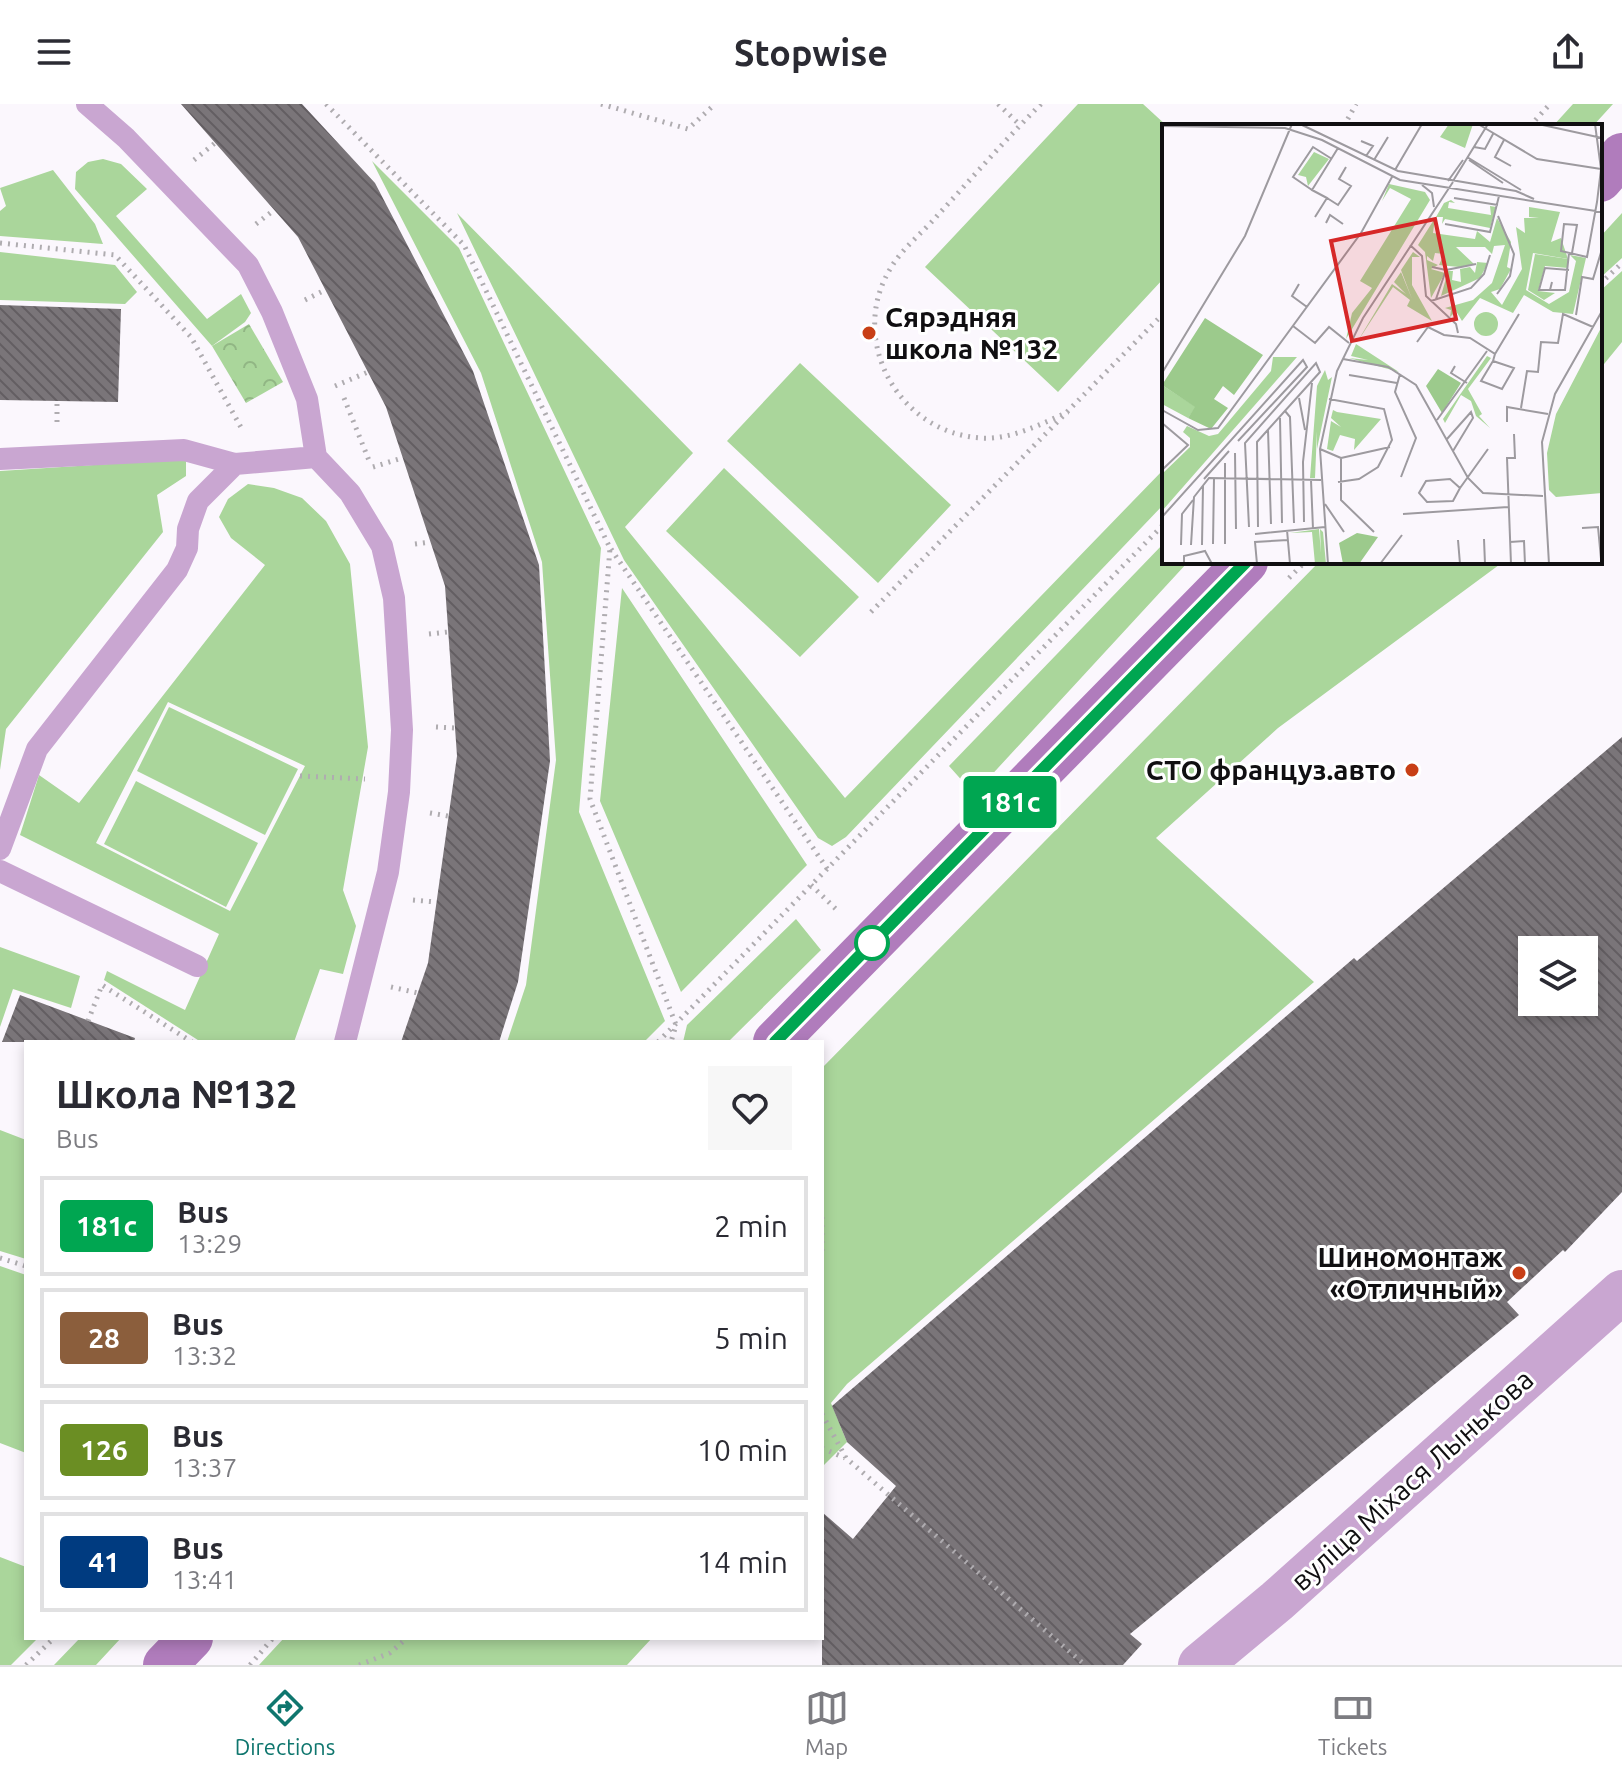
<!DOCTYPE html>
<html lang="en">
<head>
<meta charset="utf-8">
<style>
  :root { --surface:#fff; --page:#f7f7f7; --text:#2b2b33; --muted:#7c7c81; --line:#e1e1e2; --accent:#0f766e }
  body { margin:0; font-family:Ubuntu,sans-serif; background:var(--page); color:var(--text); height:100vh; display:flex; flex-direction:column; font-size:30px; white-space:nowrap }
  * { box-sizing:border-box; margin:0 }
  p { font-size:26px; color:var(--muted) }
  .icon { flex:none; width:44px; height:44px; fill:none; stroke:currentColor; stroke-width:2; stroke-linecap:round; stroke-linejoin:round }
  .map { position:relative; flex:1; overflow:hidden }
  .side { position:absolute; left:24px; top:936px; width:800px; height:600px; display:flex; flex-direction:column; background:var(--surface); border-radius:0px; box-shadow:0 4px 12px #0003 }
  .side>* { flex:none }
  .badge { padding:0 16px; border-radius:6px; font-size:28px; line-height:52px }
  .fabs { position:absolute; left:1518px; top:832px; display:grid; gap:16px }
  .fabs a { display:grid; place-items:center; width:80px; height:80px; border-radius:0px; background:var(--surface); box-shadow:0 4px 12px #0003; font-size:40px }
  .map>.badge { position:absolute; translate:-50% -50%; box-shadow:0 0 0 4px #fff }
  .round { display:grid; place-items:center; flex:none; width:84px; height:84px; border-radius:0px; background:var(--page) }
  .head { display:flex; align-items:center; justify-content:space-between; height:136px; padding:0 32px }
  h1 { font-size:38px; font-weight:700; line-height:60px }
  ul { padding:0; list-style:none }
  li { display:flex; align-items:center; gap:24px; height:100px; margin:0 16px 12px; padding:0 16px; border:4px solid var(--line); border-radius:0px }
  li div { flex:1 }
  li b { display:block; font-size:30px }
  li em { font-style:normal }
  li .badge { min-width:88px; font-weight:700; text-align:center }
  header { display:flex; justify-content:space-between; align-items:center; height:104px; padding:0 32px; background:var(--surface); font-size:36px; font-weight:700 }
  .tabs { display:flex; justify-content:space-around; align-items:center; height:112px; border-top:2px solid var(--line); background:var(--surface); font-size:22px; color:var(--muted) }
  .tabs a { display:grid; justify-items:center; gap:4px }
  .tabs .current { color:var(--accent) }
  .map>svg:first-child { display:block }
  .green { fill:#aad69b; fill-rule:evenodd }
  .park { fill:url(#park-crowns) }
  .building { fill:url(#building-back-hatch); fill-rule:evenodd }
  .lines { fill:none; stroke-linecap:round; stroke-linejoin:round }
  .path { stroke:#afacb0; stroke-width:5; stroke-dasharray:2 6; stroke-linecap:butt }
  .service { stroke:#c9a6d1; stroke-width:22 }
  .minor { stroke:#c9a6d1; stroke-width:44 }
  .secondary { stroke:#b07cbc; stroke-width:44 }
  .line-casing { stroke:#fff; stroke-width:18 }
  .line { stroke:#00a651; stroke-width:12 }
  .poi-dot { fill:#c83f16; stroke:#fff; stroke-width:3 }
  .stop-dot { fill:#fff; stroke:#00a651; stroke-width:4 }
  .labels { text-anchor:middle; stroke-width:6; stroke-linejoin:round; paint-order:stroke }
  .poi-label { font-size:28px; font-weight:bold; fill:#100f11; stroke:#fff; text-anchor:end }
  .street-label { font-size:28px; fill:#100f11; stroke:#fff }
  .inset-road { fill:none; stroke:#9d9a9f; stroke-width:2 }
  .view { fill:#d62828; fill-opacity:0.15; stroke:#d62828; stroke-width:4 }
  .inset-edge { fill:none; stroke:#100f11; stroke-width:4 }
</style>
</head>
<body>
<header><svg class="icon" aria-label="menu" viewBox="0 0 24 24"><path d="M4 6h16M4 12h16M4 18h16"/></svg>Stopwise<svg class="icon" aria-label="share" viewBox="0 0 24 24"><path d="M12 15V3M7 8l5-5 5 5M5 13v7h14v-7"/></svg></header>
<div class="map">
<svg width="1622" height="1561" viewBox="0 0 1622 1561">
  <defs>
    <pattern id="park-crowns" width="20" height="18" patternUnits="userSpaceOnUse" patternTransform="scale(2)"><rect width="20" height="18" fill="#aad69b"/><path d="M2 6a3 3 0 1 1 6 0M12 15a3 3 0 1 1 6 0" fill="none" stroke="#91b684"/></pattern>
    <pattern id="building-back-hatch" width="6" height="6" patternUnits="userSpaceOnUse" patternTransform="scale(2)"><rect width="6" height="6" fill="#7a7579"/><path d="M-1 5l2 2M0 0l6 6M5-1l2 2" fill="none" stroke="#635e62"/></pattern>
  </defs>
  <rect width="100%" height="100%" fill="#fbf7fd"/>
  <!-- green -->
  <path class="green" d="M1078 0H1143L1167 22 1164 174 1058 288 925 163Z
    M1573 0H1613L1593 22H1553Z
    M103 55 121 60 147 85 116 112 207 215 241 190 251 209 245 218 212 242 75 85 76 68 88 58Z
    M372 57 459 144 601 444 579 708 665 917 644 938H507L526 881 556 656 542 458 481 269Z
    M53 66 95 120 103 140 0 132V107L6 102 0 84Z
    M457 109 693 349 625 423 845 694 1164 365V400L846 733 832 742 818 734 624 456Z
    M1622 109V154L1600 174V133Z
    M0 148 115 161 137 188 125 200 0 196Z
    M1622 167V238L1600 265V187Z
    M800 259 951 401 878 479 727 337Z
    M186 355V372L157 391 163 428 6 625 0 666V367Z
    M724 364 859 493 800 553 666 427Z
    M248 380 274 384 302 394 326 417 350 460 368 643 343 786 356 822 343 870 320 865 294 938H201L104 876 107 867 185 906 219 830 20 731 39 671 79 699 265 461 231 434 219 413 228 395ZM168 598 305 662 230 807 96 739Z
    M1164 439V458H1188L974 690 949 662Z
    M1319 458H1503L1278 624 1156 734 1314 878 847 1280 831 1299 847 1338 822 1363V964Z
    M622 484 807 761 681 888 600 697Z
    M169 603 298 665 265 731 137 667Z
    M136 677 258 739 226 803 104 740Z
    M796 815 821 846 728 938H683L687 921Z
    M0 843 80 872 71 904 13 885 0 923Z
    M0 1026 26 1036V1155L0 1147Z
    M0 1162 26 1171V1349L0 1339Z
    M0 1453 26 1463V1534H38L11 1561H0Z
    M80 1534H121L96 1561H54Z
    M284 1534H652L627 1561H259Z"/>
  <!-- park -->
  <path class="park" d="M249 220 283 278 246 299 212 242Z"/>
  <!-- building -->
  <path class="building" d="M181 0H302L375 79 473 267 539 461 550 657 518 878 499 938H401L428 859 457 652 445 482 386 303 298 133Z
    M0 201 121 205 118 298 0 296Z
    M1622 633V1088L1565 1148 1563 1146 1507 1198 1519 1211 1130 1530 1142 1540 1123 1561H822V1408L853 1435 896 1382 847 1338 832 1302 1354 854 1357 857ZM1532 846H1584V898H1532Z
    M20 891 135 934 134 938H2Z"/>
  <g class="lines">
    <!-- path -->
    <path class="path" d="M326 0 464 141 610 444 590 695 676 921 671 938
      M601 0 688 25 715 0
      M998 0 1020 21
      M1041 0C1005 36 971 75 937 112 923 128 903 144 892 162 846 233 897 329 981 334 1011 336 1041 320 1068 308
      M1344 22 1356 0
      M1530 22 1550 0
      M194 56 215 39
      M256 120 274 106
      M0 139 115 151 191 233 243 327
      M1600 180 1622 159
      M305 196 325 186
      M335 282 368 268
      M344 294 370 359
      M57 318V299
      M373 363 402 354
      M415 440 430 438
      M611 445 828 766
      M1289 474 1305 458
      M871 508 1164 209
      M429 530 448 528
      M436 623 455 624
      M300 672 365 675
      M430 709 448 712
      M811 781 839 808
      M413 796 436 798
      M391 883 418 889
      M88 917 102 881 192 938
      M658 938 1164 420
      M822 1113V1150
      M0 1154 26 1162
      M822 1310 846 1354 1085 1561
      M822 1344 845 1354
      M26 1561 54 1534
      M250 1561 273 1534
      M359 1561 390 1549 407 1534"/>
    <!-- service -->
    <path class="service" d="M87 0 126 34 248 161 272 208 307 295 316 353 350 389 382 442 394 494 402 626 399 688 388 768 345 938
      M0 355 184 346 235 360 316 353
      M0 745 37 645 177 466 187 444 188 425 198 397 235 360
      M0 767 197 862"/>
    <!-- minor -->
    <path class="minor" d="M1200 1561 1277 1497 1622 1188"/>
    <!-- secondary -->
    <path class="secondary" d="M1600 76 1622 51
      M775 938 1246 458
      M165 1561 191 1534"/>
  </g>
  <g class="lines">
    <defs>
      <path id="line" d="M775 938 1246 458"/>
    </defs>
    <!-- line casing -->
    <use href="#line" class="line-casing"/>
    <!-- line -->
    <use href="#line" class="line"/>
  </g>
  <!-- markers -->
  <g class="poi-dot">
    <circle cx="869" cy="229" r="8"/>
    <circle cx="1412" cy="666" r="8"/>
    <circle cx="1519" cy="1169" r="8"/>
  </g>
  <circle class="stop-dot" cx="872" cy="839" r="16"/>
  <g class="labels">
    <!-- poi labels -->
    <g class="poi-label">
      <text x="885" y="223" text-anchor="start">Сярэдняя<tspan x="885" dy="32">школа №132</tspan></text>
      <text x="1396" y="676">СТО француз.авто</text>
      <text x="1503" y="1163">Шиномонтаж<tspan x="1503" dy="32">«Отличный»</tspan></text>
    </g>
    <!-- street labels -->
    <g class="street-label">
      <text transform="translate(1412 1376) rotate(-42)" y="10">вуліца Міхася Лынькова</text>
    </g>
  </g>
  <!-- overview -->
  <g transform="translate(1162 20)">
    <rect width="440" height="440" fill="#fbf7fd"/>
    <path d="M287 0H311L303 24 278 13ZM152 28 167 35 146 62 144 53 136 51ZM227 60 263 68 268 76 184 215 190 189 210 164 198 157 249 75 228 64 220 77ZM289 76 293 79 287 78 286 84 329 91 328 82 334 83 328 104 283 95 280 100 281 93H274L282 79ZM367 83 398 88 389 118 399 114 406 135 371 129 364 166 387 180 407 168 414 137 408 131 424 134 411 190 391 188 362 171 351 189 318 174 300 197 294 187 288 193 289 186 283 184 311 176 330 159 343 121 332 122 330 130 323 123H294L312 140 297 143 277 141 282 130 273 129 271 137 265 132V136L276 141 269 145 283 149 269 174 263 128 256 121 273 94 271 109 313 115 315 107 328 118 335 94 349 118 345 143 349 145 338 165 329 168 340 181 360 145 354 103 363 109 362 94H377L367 93ZM251 128 258 133H250V161L270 197 245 182 248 176 231 163 194 220 237 248 187 234 206 236 189 232 194 220 230 160 244 170 232 158 239 148 250 175 239 146ZM315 138 326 139 318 154 279 172 286 147H291L290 156 299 158 298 145 308 143 313 149ZM312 200a12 12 0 1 1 24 0a12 12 0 1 1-24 0ZM325 232 329 234 306 265 320 290 317 292 328 304 314 292 309 277 299 271 283 299 281 295ZM111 233H135L0 387V350L28 323V314L21 308 25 302 47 312 56 310 109 247ZM163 246 166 256 170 253 155 325V307L153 354H148L155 262ZM0 261 34 283 26 294 0 280ZM171 286 175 288 219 295 192 326 193 315 178 311 171 327 165 325 169 297 179 303 169 294ZM157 405 159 429 158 405 161 408 164 440H153L150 408 128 409Z" fill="#aad69b"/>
    <path d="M43 194 101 231 72 271 61 262 52 275 66 284 49 305 26 294 33 283 0 261ZM276 245 299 259 280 289 264 262ZM195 409 216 413 197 440H181L177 419Z" fill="#9cca8c"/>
    <path d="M373 130 406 135V144L383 142 376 167 393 169 382 176 366 166ZM440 202V369L394 373 387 366 385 329 394 290Z" fill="#aad69b"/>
    <path class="inset-road" d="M138 0 236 47 354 67 372 75M316 0 375 35 439 45M376 0 440 14M0 2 123 4 160 16 238 56 440 88M342 16 333 33 349 42M199 17 211 22 204 32M312 23 323 25 331 10M305 33 359 66M212 36 226 13M307 36 341 59M233 46 260 0M286 57 301 36M291 57 326 0M260 61 270 69 272 83M150 66 131 53 151 23 170 35M165 74 176 81 189 62 177 55 184 43M292 74 336 81M153 93 165 74 150 66 176 24M164 99 168 91 181 100M283 100 328 108 337 72M248 121 260 132 264 172 294 200 296 209M410 129 415 101 402 100 399 127 425 133 435 78 439 45 433 0M270 143 284 146 274 175M284 146 314 140M390 158 388 166H403L407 129M137 160 130 172 145 183M390 166H377L383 144 407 146M335 170 348 152 352 130 336 92M269 177 309 164 322 150 328 131M414 191 420 153 431 155 440 125M131 202 153 219 167 203 187 219M255 218 266 203 282 211 308 214 333 230 331 237 352 244 340 265 319 257 331 237M333 230 357 190M181 235 226 243 254 261 306 354 321 369 381 372M293 242 289 249 305 259M0 249 83 112 130 0M238 250 233 268 254 314 239 353M187 251 235 259M137 274 143 306M167 275 222 285 230 316 216 343 197 355 176 358M359 284 365 247 376 248 379 218 396 219 401 190 431 203M0 286 36 306 56 304 199 109 230 53M123 287 128 293 132 399M118 294 120 399M275 296 325 227M345 298V283L386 290M0 299 26 321 0 346M106 306 109 400M285 315 309 288 311 294 291 327M158 325 179 334V376L212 408M73 329 74 405M179 334 228 323M63 339V420M42 355 67 327M149 356 151 405M298 364 291 377 265 378 257 369 264 357 288 355 298 364 326 325M163 380 182 408M241 390 346 383M0 393 141 236 145 243 76 317M142 398 141 338 150 259M87 403 83 319 154 239 158 248 95 318 96 403M420 404 436 403 439 435M125 406 128 440M93 410 163 403M322 415 323 440M296 416 298 440M348 418 362 417 363 440M51 420 52 354M19 421 20 390 31 376M29 421 32 373 47 354 159 356M40 421 41 362M22 440V432L43 427 50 440M95 440 93 418 126 416M166 440 158 325 175 247 201 194 291 58M218 440 240 411M349 440 345 334H353L352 310M387 440 380 318 393 270 440 187M404 440H433"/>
    <path class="view" d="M273 95 294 195 190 217 169 117Z"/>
    <rect width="440" height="440" class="inset-edge"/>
  </g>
</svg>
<div class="fabs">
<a><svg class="icon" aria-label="layers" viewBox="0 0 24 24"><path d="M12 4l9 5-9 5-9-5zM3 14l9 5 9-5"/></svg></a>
</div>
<b class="badge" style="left:1010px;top:698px;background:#00a651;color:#fff">181с</b>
<section class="side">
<div class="head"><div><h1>Школа №132</h1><p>Bus</p></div><a class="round"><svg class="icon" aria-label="heart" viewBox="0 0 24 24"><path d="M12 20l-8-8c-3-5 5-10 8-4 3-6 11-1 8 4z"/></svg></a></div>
<ul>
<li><span class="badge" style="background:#00a651;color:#fff">181с</span><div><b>Bus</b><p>13:29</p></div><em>2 min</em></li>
<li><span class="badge" style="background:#8b5e3c;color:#fff">28</span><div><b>Bus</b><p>13:32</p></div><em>5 min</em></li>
<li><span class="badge" style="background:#6b8e23;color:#fff">126</span><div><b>Bus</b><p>13:37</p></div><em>10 min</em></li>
<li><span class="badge" style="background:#003b80;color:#fff">41</span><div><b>Bus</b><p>13:41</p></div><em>14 min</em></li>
</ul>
</section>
</div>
<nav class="tabs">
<a class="current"><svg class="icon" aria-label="directions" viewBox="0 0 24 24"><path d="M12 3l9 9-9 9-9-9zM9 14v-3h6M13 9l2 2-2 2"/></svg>Directions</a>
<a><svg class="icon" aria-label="map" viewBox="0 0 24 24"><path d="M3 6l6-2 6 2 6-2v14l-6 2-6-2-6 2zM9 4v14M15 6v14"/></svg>Map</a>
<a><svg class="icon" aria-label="tickets" viewBox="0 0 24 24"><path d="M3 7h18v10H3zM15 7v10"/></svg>Tickets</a>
</nav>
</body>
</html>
